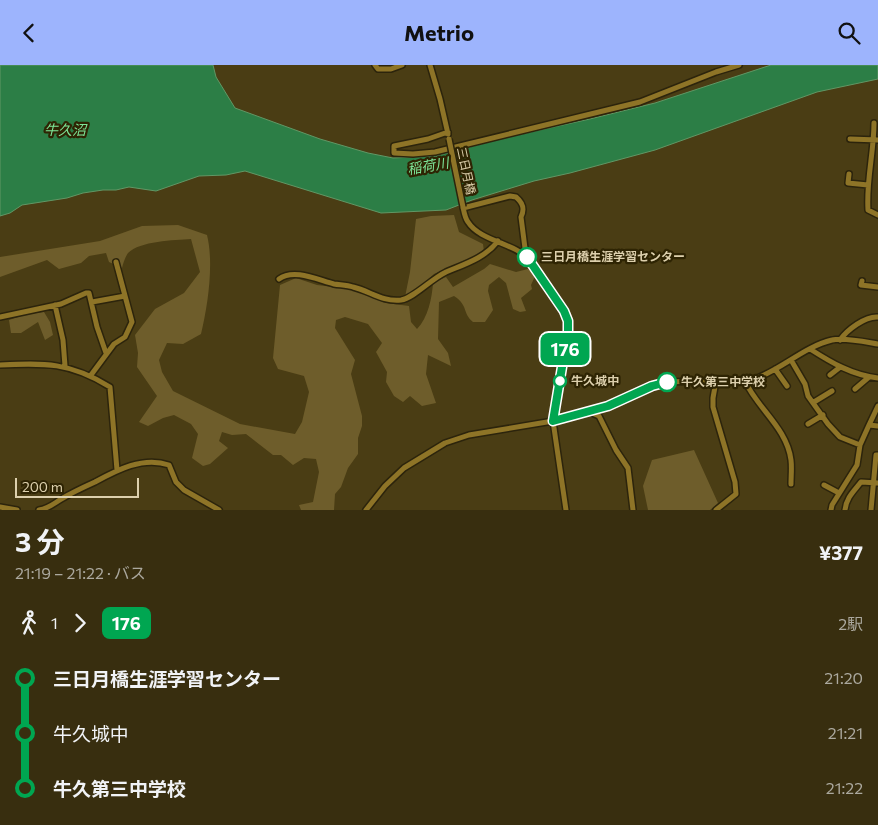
<!DOCTYPE html>
<html lang="ja">
<head>
<meta charset="utf-8">
<style>
  :root { --surface:#382e0f; --page:#433a1d; --text:#f1f3f6; --muted:#aba89e; --accent:#9db4fd }
  body { margin:0; font-family:Commissioner,"Noto Sans JP",sans-serif; background:var(--page); color:var(--text); height:100vh; display:flex; flex-direction:column; font-size:19px; white-space:nowrap }
  * { box-sizing:border-box; margin:0 }
  p { font-size:16px; color:var(--muted) }
  .icon { flex:none; width:28px; height:28px; fill:none; stroke:currentColor; stroke-width:2; stroke-linecap:round; stroke-linejoin:round }
  .map { position:relative; height:445px; overflow:hidden }
  .panel { display:flex; flex-direction:column; background:var(--surface); flex:1 }
  .panel>* { flex:none }
  .badge { padding:0 10px; border-radius:8px; font-size:18px; line-height:32px }
  .scale { position:absolute; left:15px; bottom:12px; width:124px; box-sizing:border-box; padding-left:5px; border:2px solid #ddd0ad; border-top:0; font-size:14px; line-height:18px; white-space:nowrap; color:#ddd0ad; -webkit-text-stroke:4px #2e2403; paint-order:stroke }
  .map>.badge { position:absolute; translate:-50% -50%; box-shadow:0 0 0 2px #fff }
  .legs { display:flex; align-items:center; gap:8px; height:55px; padding:0 15px; font-size:16px }
  .legs p { margin-inline-start:auto }
  .summary { display:flex; align-items:center; justify-content:space-between; height:85px; padding:0 15px }
  h1 { font-size:28px; font-weight:700; line-height:38px }
  ul { padding:0 15px; list-style:none }
  li { display:flex; align-items:center; gap:18px; height:55px; font-size:19px }
  li i { display:grid; place-items:center; width:8px; height:100%; margin:0 6px; background:currentColor }
  li i::after { content:''; width:12px; height:12px; margin:-6px; border:4px solid; border-radius:50%; background:var(--surface) }
  li p { margin-inline-start:auto }
  li:first-child i { background:linear-gradient(#0000 50%,currentColor 0) }
  li:last-child i { background:linear-gradient(currentColor 50%,#0000 0) }
  header { display:flex; justify-content:space-between; align-items:center; height:65px; padding:0 15px; background:var(--accent); color:#111; font-size:22px; font-weight:700 }
  .map>svg:first-child { display:block }
  .green { fill:#6e5d2b }
  .water { fill:#2c7e46; stroke:#619765 }
  .lines { fill:none; stroke-linecap:round; stroke-linejoin:round }
  .minor-casing { stroke:#2c240c; stroke-width:8 }
  .minor { stroke:#8e7427; stroke-width:5 }
  .minor-bridge-casing { stroke:#2c240c; stroke-width:8; stroke-linecap:butt }
  .minor-bridge { stroke:#8e7427; stroke-width:5 }
  .line-1-casing { stroke:#fff; stroke-width:11 }
  .line-1 { stroke:#00a651; stroke-width:8 }
  .stop-1-dot { fill:#fff; stroke:#00a651; stroke-width:2.5 }
  .labels { text-anchor:middle; stroke-width:4.5; stroke-linejoin:round; paint-order:stroke }
  .street-label { font-size:12px; fill:#ddd0ad; stroke:#2e2403 }
  .stop-label { font-size:12px; font-weight:bold; fill:#ddd0ad; stroke:#2e2403; text-anchor:start }
  .water-label { font-size:14px; font-style:italic; fill:#7de698; stroke:#2e2403 }
</style>
</head>
<body>
<header><svg class="icon" aria-label="back" viewBox="0 0 24 24"><path d="M15 5l-7 7 7 7"/></svg>Metrio<svg class="icon" aria-label="search" viewBox="0 0 24 24"><circle cx="10" cy="10" r="6"/><path d="M15 15l6 6"/></svg></header>
<div class="map">
<svg width="878" height="445" viewBox="0 0 878 445">
  <rect width="100%" height="100%" fill="#4a3d14"/>
  <!-- green -->
  <path class="green" d="M454 150 459 167 483 179 484 187 434 209 416 225 405 232 410 207 416 154 431 151Z
    M178 160 207 170C214 198 208 240 201 269L183 279 167 278 159 295 162 307 173 326 240 359 295 369 302 357 309 327 304 311 278 304 273 293 280 220 296 213 317 220 351 224 386 238 409 241 411 257 417 264C428 253 432 233 433 218L446 212 453 222 484 204 490 199 516 207 528 204 536 209 531 220 532 224 521 233 526 246 520 247 513 244 506 218 499 212 489 220 488 226 493 245 485 257H473C462 248 469 241 454 231L439 237 438 274 448 288 451 301 428 290 426 309 436 338 422 341 410 331 403 337 394 331 386 317 387 307 376 287 382 278 368 259 345 252 336 255 335 263 355 295 351 309 362 351V361L358 373V389L348 403 341 422 335 429 334 445H301L299 440 313 437 319 407 316 394 304 393 293 400 281 390H273L246 369 232 370 222 367 219 376 228 383 210 399 203 401 192 393 198 369 191 359 174 350 163 353 148 361 139 357 157 331 137 302 138 288 135 270 155 244 184 228 200 207 191 174C174 175 140 176 128 188 125 192 123 199 122 203L109 197 106 188 89 191 81 198 59 204 47 195 0 212V192L100 176 142 161Z
    M44 247 50 257 53 270 45 275 38 257 21 268H11L9 255 27 249Z
    M694 385 718 438 710 445H648L643 421 652 395Z"/>
  <!-- water -->
  <path class="water" d="M0 0H213L216 12 235 43 320 74 368 88 393 93 436 91 503 73 590 54 655 38 771 0H878V14L817 27 655 85 570 108 534 116 472 135 446 145 381 148 245 106 226 110 199 111 156 126 129 122 116 125H103L83 128 67 133 22 140 10 148 0 151Z"/>
  <g class="lines">
    <defs>
      <path id="minor" d="M375 0 378 4H391L402 0
        M430 0 440 34 448 69
        M874 58C874 87 866 116 868 145L878 150
        M448 67 428 74 394 81V88L413 89 435 87 640 37 716 7 739 0
        M850 74 878 75
        M849 109 848 118 868 120
        M463 142C464 147 465 153 468 157 480 176 514 178 529 194L562 242 568 257V266L553 356 566 445
        M463 143 510 131 516 132C523 138 525 144 521 152L526 191
        M279 214C294 203 318 215 334 219 340 220 347 220 353 222 370 226 382 237 401 235 414 233 431 214 446 207 465 199 485 193 498 176
        M862 216 861 220 878 222
        M92 237 125 231
        M55 240 63 275 65 301
        M0 252 61 239 86 228H89L97 262 106 288
        M840 275C847 265 865 251 878 252
        M810 284C832 298 852 310 878 313
        M791 295 805 319 808 331 828 359 840 372 860 380
        M0 300C45 298 70 297 110 322L117 405
        M775 304 787 321
        M91 310 114 279 125 272 132 257 116 197
        M830 310 839 303
        M745 316C757 343 787 363 791 395 792 403 791 411 791 419
        M855 324 869 312
        M814 337 832 326
        M590 347 599 351 616 385 628 403 633 445
        M808 359 823 350
        M869 360 878 341
        M824 420 839 428
        M0 442 17 445
        M39 445C50 443 54 438 63 433 73 427 84 422 95 417 117 405 143 391 169 400L176 417 184 425 219 445
        M366 445 385 421 404 403 445 378 469 370 553 356 589 347 608 341 662 317 752 315C780 306 803 282 832 275 843 272 866 277 878 279
        M716 445 736 429 735 417 713 342V333L716 316
        M831 445 832 440 857 400 860 380 869 360 878 361
        M845 445C846 433 854 426 861 417L878 418
        M871 445 876 390H878"/>
    </defs>
    <!-- minor casing -->
    <use href="#minor" class="minor-casing"/>
    <!-- minor -->
    <use href="#minor" class="minor"/>
    <defs>
      <path id="minor-bridge" d="M449 74 463 142"/>
    </defs>
    <!-- minor-bridge casing -->
    <use href="#minor-bridge" class="minor-bridge-casing"/>
    <!-- minor-bridge -->
    <use href="#minor-bridge" class="minor-bridge"/>
  </g>
  <g class="lines">
    <defs>
      <path id="line-1" d="M527 192 564 246 568 256V266L553 356 608 341 652 321 667 317"/>
    </defs>
    <!-- line-1 casing -->
    <use href="#line-1" class="line-1-casing"/>
    <!-- line-1 -->
    <use href="#line-1" class="line-1"/>
  </g>
  <!-- markers -->
  <g class="stop-1-dot">
    <circle cx="527" cy="192" r="9"/>
    <circle cx="560" cy="316" r="6"/>
    <circle cx="667" cy="317" r="9"/>
  </g>
  <g class="labels">
    <!-- street labels -->
    <g class="street-label">
      <text transform="translate(466 106) rotate(78)" y="4">三日月橋</text>
    </g>
    <!-- stop labels -->
    <g class="stop-label">
      <text x="541" y="196">三日月橋生涯学習センター</text>
      <text x="571" y="320">牛久城中</text>
      <text x="681" y="321">牛久第三中学校</text>
    </g>
    <!-- water labels -->
    <g class="water-label">
      <text x="65" y="70">牛久沼</text>
      <text transform="translate(428 101) rotate(-10)" y="5">稲荷川</text>
    </g>
  </g>
</svg>
<div class="scale">200 m</div>
<b class="badge" style="left:565px;top:284px;background:#00a651;color:#fff">176</b>
</div>
<section class="panel">
<div class="summary"><div><h1>3 分</h1><p>21:19 – 21:22 · バス</p></div><b>¥377</b></div>
<div class="legs"><svg class="icon" aria-label="walk" viewBox="0 0 24 24"><circle cx="13" cy="4" r="2"/><path d="M13 8l-2 6 4 7M11 14l-3 7M7 12l3-4h3l4 4"/></svg>1<svg class="icon" aria-label="forward" viewBox="0 0 24 24"><path d="M9 5l7 7-7 7"/></svg><b class="badge" style="background:#00a651;color:#fff">176</b><p>2駅</p></div>
<ul>
<li><i style="color:#00a651"></i><b>三日月橋生涯学習センター</b><p>21:20</p></li>
<li><i style="color:#00a651"></i><span>牛久城中</span><p>21:21</p></li>
<li><i style="color:#00a651"></i><b>牛久第三中学校</b><p>21:22</p></li>
</ul>
</section>
</body>
</html>
